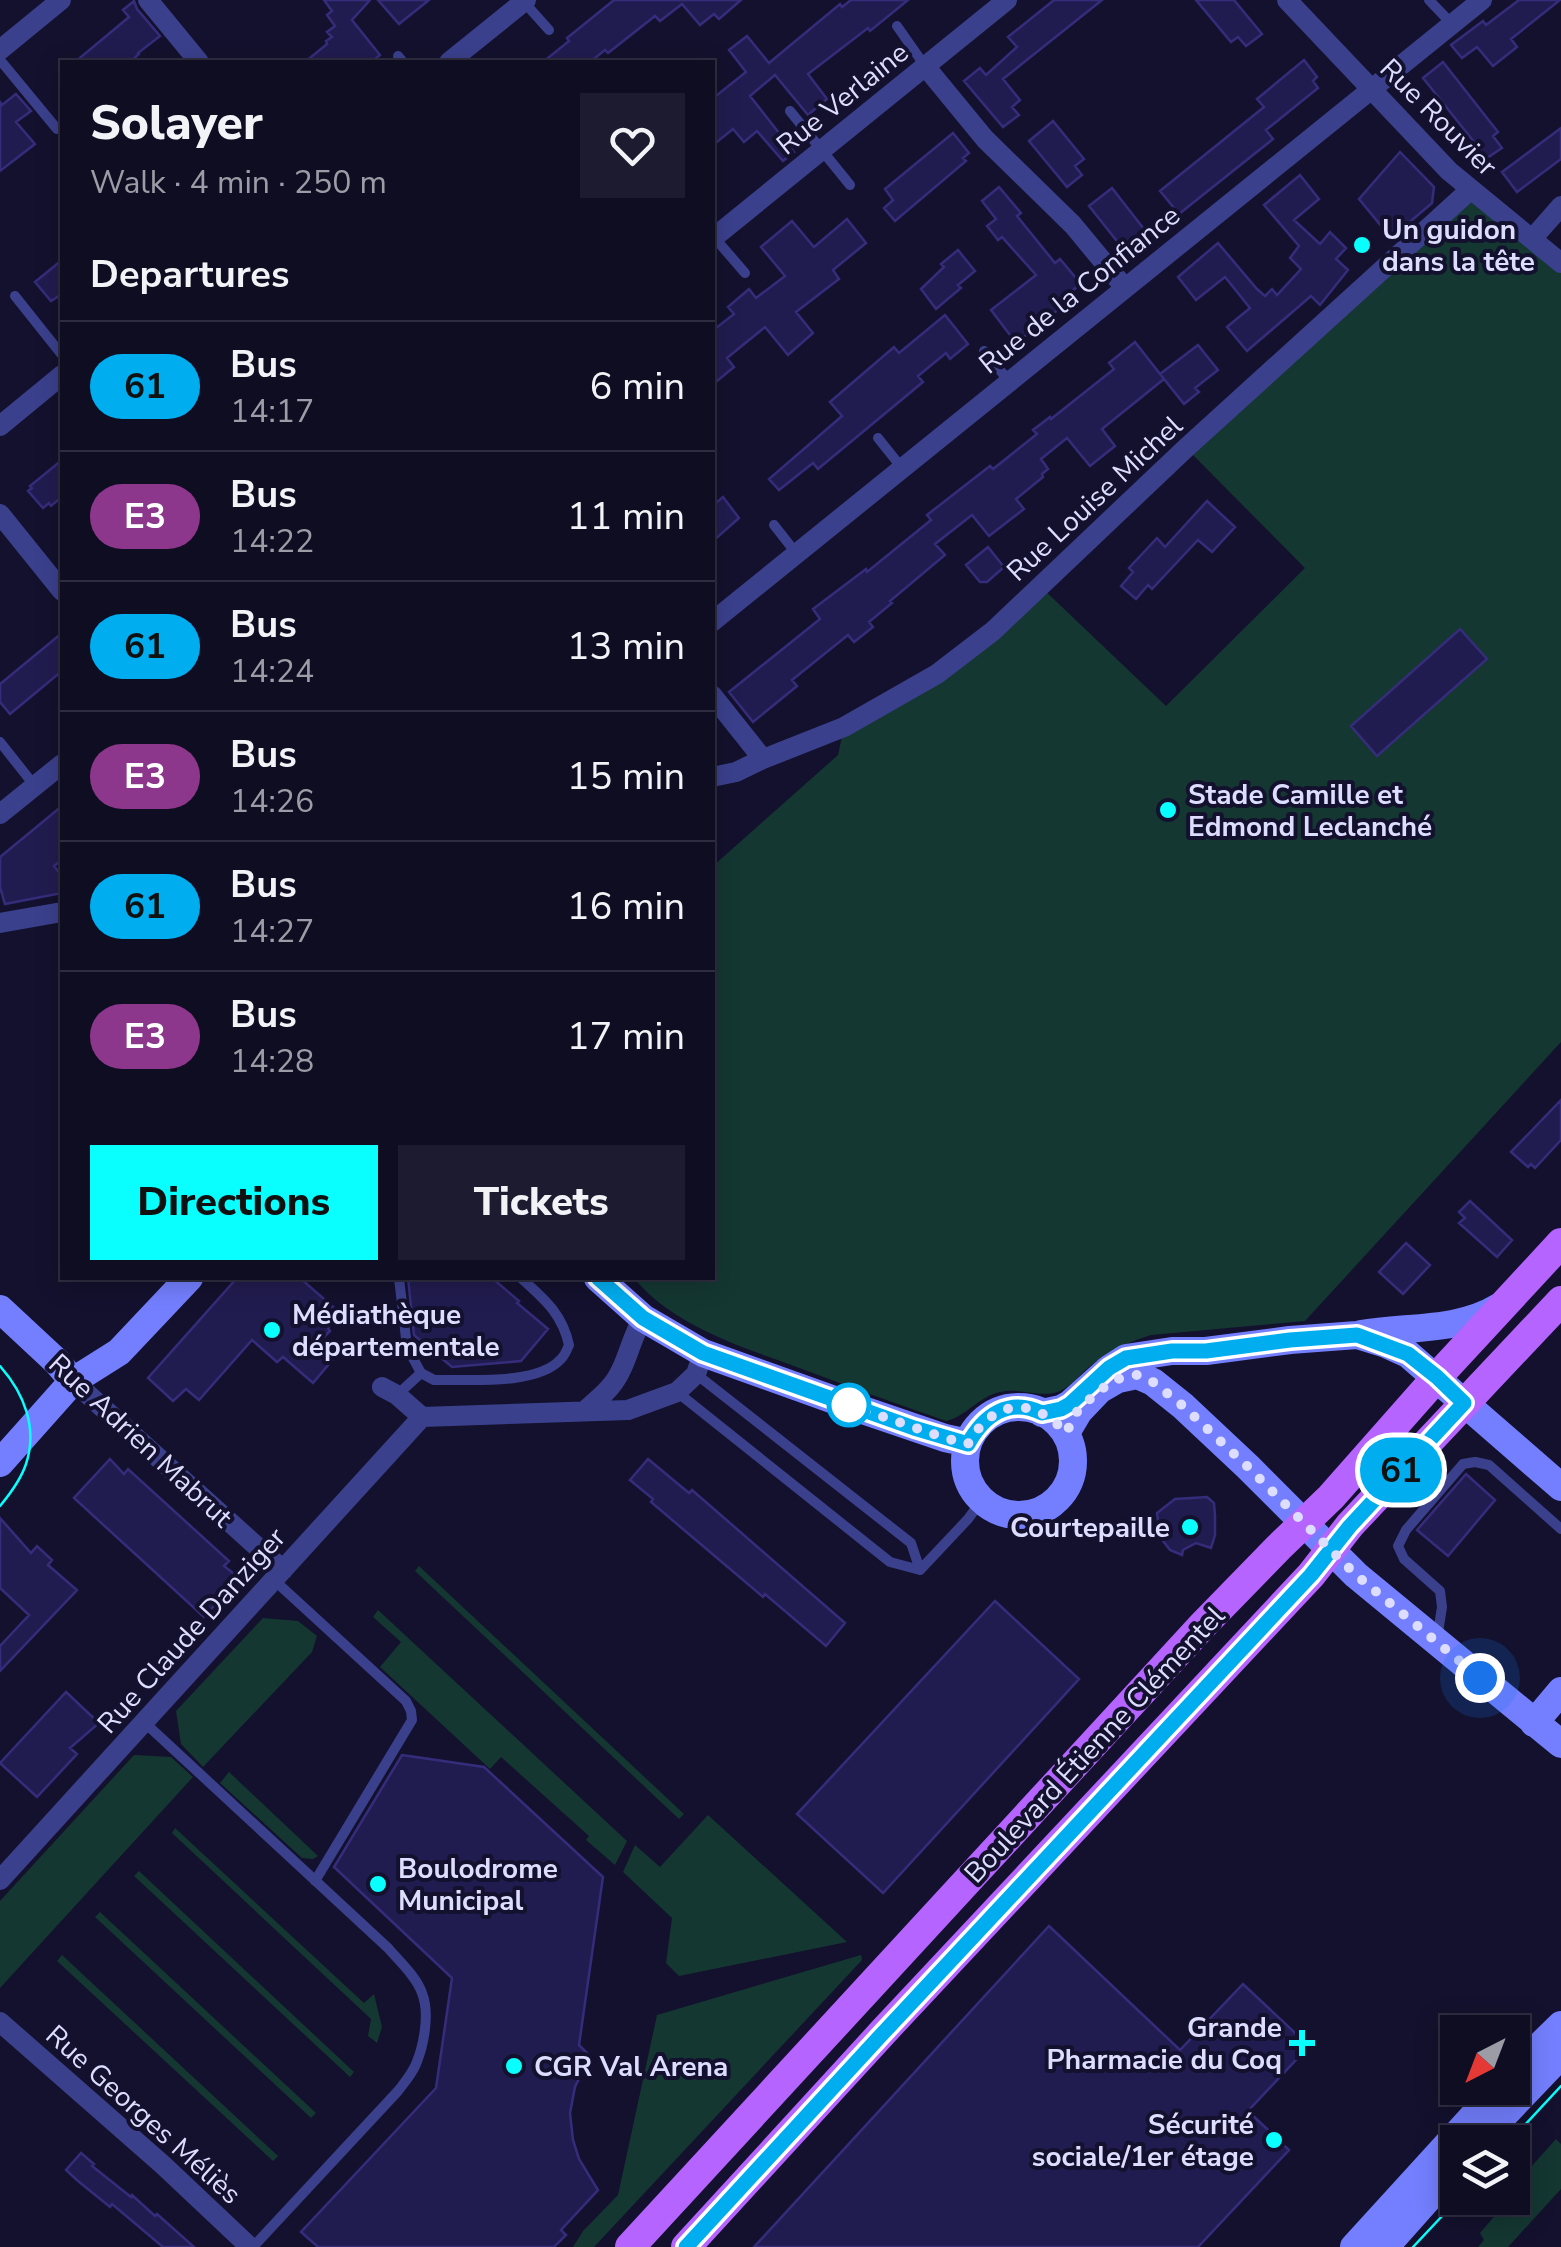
<!DOCTYPE html>
<html lang="en">
<head>
<meta charset="utf-8">
<style>
  :root { --surface:#0e0d22; --page:#1c1b2f; --text:#f1f3f6; --muted:#9b9ca5; --line:#2e2d40; --accent:#09fffe }
  body { margin:0; font-family:"Nunito Sans",sans-serif; background:var(--page); color:var(--text); height:100vh; display:flex; flex-direction:column; font-size:38px; white-space:nowrap }
  * { box-sizing:border-box; margin:0 }
  p { font-size:32px; color:var(--muted) }
  .icon { flex:none; width:55px; height:55px; fill:none; stroke:currentColor; stroke-width:2; stroke-linecap:round; stroke-linejoin:round }
  .map { position:relative; flex:1; overflow:hidden }
  .panel { position:absolute; left:60px; top:60px; width:655px; height:1220px; display:flex; flex-direction:column; background:var(--surface); border-radius:0px; box-shadow:0 5px 25px #0003,0 0 0 2px var(--line) }
  .panel>* { flex:none }
  .badge { padding:0 20px; border-radius:32px; font-size:35px; line-height:65px }
  .needle { width:65px; rotate:222deg }
  .fabs { position:absolute; left:1440px; top:2015px; display:grid; gap:20px }
  .fabs a { display:grid; place-items:center; width:90px; height:90px; border-radius:0px; background:var(--surface); box-shadow:0 5px 25px #0003,0 0 0 2px var(--line); font-size:50px }
  .you { position:absolute; width:50px; height:50px; margin:-25px; border:8px solid #fff; border-radius:50%; background:#1a73e8; box-shadow:0 0 0 15px #1a73e833 }
  .map>.badge { position:absolute; translate:-50% -50%; box-shadow:0 0 0 5px #fff }
  h2 { padding:0 30px; font-size:38px; line-height:90px }
  .round { display:grid; place-items:center; flex:none; width:105px; height:105px; border-radius:0px; background:var(--page) }
  .summary { display:flex; align-items:center; justify-content:space-between; height:170px; padding:0 30px }
  h1 { font-size:48px; font-weight:800; line-height:75px }
  .cta { display:flex; gap:20px; margin-top:auto; padding:20px 30px }
  .cta a { flex:1; height:115px; border-radius:0px; background:var(--accent); color:#111; font-size:40px; font-weight:800; line-height:115px; text-align:center }
  .cta a+a { background:var(--page); color:var(--text) }
  ul { padding:0; list-style:none }
  li { display:flex; align-items:center; gap:30px; height:130px; padding:0 30px; border-top:2px solid var(--line) }
  li div { flex:1 }
  li b { display:block; font-size:38px }
  li em { font-style:normal }
  li .badge { min-width:110px; font-weight:700; text-align:center }
  .map>svg:first-child { display:block }
  .green { fill:#143732 }
  .building { fill:#211c4f; stroke:#352d7b; stroke-width:2.5 }
  .lines { fill:none; stroke-linecap:round; stroke-linejoin:round }
  .lane { stroke:#3b408d; stroke-width:10 }
  .street { stroke:#3b408d; stroke-width:20 }
  .secondary { stroke:#747fff; stroke-width:28 }
  .primary { stroke:#b564ff; stroke-width:30 }
  .tram { stroke:#09fffe; stroke-width:2.5 }
  .line-casing { stroke:#fff; stroke-width:22 }
  .line { stroke:#00adef; stroke-width:15 }
  .walk { stroke:#ddf; stroke-width:10; stroke-dasharray:0 18 }
  .poi-dot { fill:#09fffe; stroke:#13112d; stroke-width:4 }
  .stop-dot { fill:#fff; stroke:#00adef; stroke-width:5 }
  .labels { text-anchor:middle; stroke-width:8; stroke-linejoin:round; paint-order:stroke }
  .street-label { font-size:28px; fill:#ddf; stroke:#13112d }
  .poi-label { font-size:28px; font-weight:bold; fill:#ddf; stroke:#13112d; text-anchor:start }
</style>
</head>
<body>
<div class="map">
<svg width="1561" height="2247" viewBox="0 0 1561 2247">
  <rect width="100%" height="100%" fill="#13112d"/>
  <!-- green -->
  <path class="green" d="M1470 190 1561 263V1042L1305 1321 1151 1335C1128 1342 1109 1351 1090 1366 1080 1374 1072 1386 1060 1391 1042 1399 1020 1387 1000 1392 978 1397 967 1416 946 1421 895 1403 844 1385 794 1366 739 1346 672 1325 634 1278H712L713 866 838 755 844 727 937 674 1041 587 1166 706 1305 568 1186 448Z
    M419 1566 684 1814 679 1819 415 1571Z
    M378 1610 627 1841 615 1865 586 1840 589 1836 501 1757 490 1769 380 1667 401 1642 373 1617Z
    M263 1618 298 1621 317 1636 312 1652 203 1767 181 1744 176 1711Z
    M134 1755 171 1757 193 1777 0 1988V1901Z
    M229 1772 318 1856 313 1859 302 1858 220 1783Z
    M708 1815 847 1942 679 1976 666 1963 672 1918 623 1872 635 1845 660 1867Z
    M175 1828 364 2003 374 1994 382 2027 377 2043 368 2036 371 2019 172 1833Z
    M139 1871 354 2072 350 2077 134 1876Z
    M100 1912 316 2113 311 2118 95 1917Z
    M62 1955 278 2156 273 2161 57 1961Z
    M861 1955 862 1960 594 2247H573L583 2231 618 2195 657 2015Z
    M1556 2139 1561 2144V2189L1508 2247H1478L1484 2240 1480 2233 1498 2212 1495 2206 1503 2198H1512L1513 2187Z"/>
  <!-- building -->
  <path class="building" d="M324 0H370L352 20 380 55 371 62H305L327 44 326 41 332 37 327 32 335 26 327 15 332 11Z
    M378 0H429L399 24Z
    M614 0H741L719 19 714 14 700 25 682 4 660 21 655 16 608 53 605 50 590 62H543L569 41 567 38Z
    M851 0H908L870 31 868 28 808 74 827 99 808 115 775 75 750 96 794 152 783 161 757 131 744 142 733 129 712 146V99L746 72 729 50 747 36 769 63 840 4 842 7Z
    M1054 0H1102L1003 79 1020 100 1012 107 1019 115 1003 127 964 81 980 68 986 75 1017 47 1008 37Z
    M1196 0H1234L1262 34 1246 46 1238 37 1231 42Z
    M1519 0H1560L1511 39 1517 47 1493 66 1477 47 1462 58 1451 45 1483 21 1486 25Z
    M134 1 137 9 160 36 138 53 139 54 130 62H75L129 17 123 10Z
    M1304 60 1317 77 1313 81 1318 88 1266 130 1273 139 1179 214 1160 191 1264 107 1257 99Z
    M1443 62 1498 132 1493 136 1502 148 1487 158 1423 78Z
    M16 94 31 111 16 122 35 144 0 171V102L2 105Z
    M1053 121 1084 159 1075 166 1082 175 1067 187 1029 141Z
    M1561 128V159L1517 192 1502 172Z
    M953 133 969 153 963 158 966 161 895 221 884 208 893 200 885 189Z
    M1400 152 1434 187 1432 203 1391 238 1359 199Z
    M1300 175 1319 199 1294 220 1320 244 1330 232 1346 248 1336 259 1348 270 1320 305 1311 296 1247 351 1227 327 1250 308 1225 277 1196 300 1178 277 1218 243 1257 289 1265 296 1272 289 1277 295 1301 269 1290 258 1299 246 1264 205Z
    M999 187 1021 213 1017 216 1055 263 1060 259 1081 284 1064 297 1066 300 1058 307 1059 309 1016 343 991 310 1036 275 1002 237 998 240 987 226 996 219 982 201Z
    M1112 188 1151 238 1128 255 1089 206Z
    M847 219 866 243 833 270 839 279 796 312 813 333 788 355 765 327 727 358 734 367 712 385V331L734 314 728 307 749 289 756 298 785 276 761 247 792 221 814 247Z
    M958 250 975 271 958 285 961 288 936 309 921 289 944 267 941 264Z
    M62 260V294L51 301 35 282Z
    M945 315 968 344 950 359 946 353 918 376 923 382 818 469 813 463 779 490 769 479 842 416 830 402 894 347 899 353Z
    M1135 342 1164 379 1102 429 1115 446 1090 466 1067 438 1041 459 1048 469 1042 474 1043 477 1016 499 1024 509 989 536 972 515 935 544 945 555 890 601 892 603 869 622 873 627 854 642 848 635 792 680 797 686 753 722 729 692 820 619 813 609 866 569 867 572 931 520 927 515 990 466 993 469 1037 434 1033 430 1050 417 1051 419 1114 369 1109 363Z
    M1198 345 1218 370 1195 388 1199 392 1184 404 1160 374Z
    M62 460V497L51 506 49 503 43 508 28 491 32 488 30 486Z
    M723 497 739 518 712 542V506Z
    M1207 501 1235 527 1212 552 1198 540 1152 589 1148 585 1136 599 1121 586 1133 572 1129 568 1157 538 1165 547Z
    M988 547 1004 567 987 582H980L966 565Z
    M1460 629 1487 659 1377 756 1351 726Z
    M62 633V671L10 714 0 702V684Z
    M62 806V860L54 866 62 876V893L5 904 0 887V857Z
    M1561 1100V1140L1535 1168 1531 1164 1528 1167 1511 1152Z
    M1470 1201 1512 1240 1497 1257 1459 1223 1465 1218 1459 1212Z
    M1406 1243 1430 1265 1403 1294 1379 1272Z
    M237 1278H300L340 1313 328 1328 330 1331 322 1339 334 1349V1358L313 1383 283 1357 277 1362 252 1340 199 1400 186 1389 173 1401 148 1378Z
    M408 1278H492L519 1301 517 1303 548 1329 521 1361 452 1367 414 1335Z
    M110 1459 124 1474 128 1469 229 1561 224 1566 239 1578 204 1617 74 1498Z
    M648 1459 689 1493 692 1490 845 1623 826 1646 765 1594 763 1597 651 1502 653 1499 630 1480Z
    M1466 1474 1495 1500 1448 1556 1417 1530Z
    M1207 1497 1214 1503 1215 1515V1535L1211 1548 1196 1543 1183 1550 1182 1555 1170 1550 1160 1537 1157 1513 1175 1499Z
    M0 1518 31 1553 37 1546 52 1560 48 1565 77 1590 0 1671V1646L29 1615 0 1588Z
    M995 1601 1079 1679 883 1893 797 1814Z
    M66 1692 99 1723 70 1748 77 1754 37 1797 0 1763Z
    M402 1755 484 1767 603 1877 579 2045 590 2056 575 2087 570 2113 573 2140 579 2159 598 2190 561 2230 566 2235 554 2247H318L301 2232 436 2088 452 1978 334 1867Z
    M1049 1926 1180 2050 1243 1984 1309 2046 1248 2111 1289 2150 1198 2247H754Z
    M81 2153 94 2164 92 2166 131 2197 132 2195 155 2216 157 2214 194 2247H163L112 2204 110 2207 78 2181 66 2170Z"/>
  <g class="lines">
    <!-- lane -->
    <path class="lane" d="M1429 0 1452 24
      M523 1 549 30
      M897 26 925 66
      M398 56 403 62
      M0 60 57 129
      M790 111 850 185
      M713 236 745 273
      M15 296 62 355
      M984 351 1009 381
      M878 438 902 468
      M774 525 796 553
      M0 742 34 785
      M399 1278 407 1347 421 1373 434 1380C467 1379 537 1386 561 1359 565 1355 567 1350 569 1345 562 1313 544 1299 521 1278
      M677 1392 890 1562 920 1570 911 1543 696 1374
      M397 1395 421 1373
      M920 1570 968 1519 982 1500
      M274 1580 406 1701 411 1711 412 1720 315 1881
      M1437 1639 1442 1607 1440 1591 1404 1559 1398 1546 1406 1530 1463 1464 1475 1462 1489 1465 1561 1529
      M144 1722 388 1948C399 1961 416 1976 422 1993 430 2013 424 2045 416 2064 412 2074 404 2083 398 2091L253 2247"/>
    <!-- street -->
    <path class="street" d="M148 0 199 62
      M1287 0 1449 171 1561 263
      M0 50 61 0
      M449 62 526 0
      M925 66 985 139 1073 225 1125 288
      M712 239 1007 0
      M1532 239 1561 206
      M0 426 62 375
      M0 514 62 591
      M712 622 1482 0
      M712 695 763 759
      M712 777 736 772 763 759 844 727 937 674 993 631 1186 448 1470 190
      M0 814 62 764
      M0 923 62 912
      M73 1381 283 1570
      M382 1387 397 1395 422 1417 628 1410 677 1392 696 1374 703 1353
      M586 1410C594 1402 604 1395 611 1386 627 1367 630 1339 643 1318
      M0 1880 422 1417
      M0 2022 163 2165 250 2247"/>
    <!-- secondary -->
    <path class="secondary" d="M598 1278 643 1318 703 1353 851 1406 945 1438 968 1443
      M0 1309 57 1362 73 1381
      M1361 1334C1407 1326 1458 1332 1499 1307
      M965 1461a54 54 0 1 1 108 0a54 54 0 1 1-108 0Z
      M1042 1413 1061 1409 1070 1404 1109 1369 1126 1358 1172 1351H1206L1290 1340 1357 1335 1386 1344 1408 1354 1561 1487
      M1066 1433 1079 1411 1099 1390 1118 1379 1137 1375 1153 1382 1183 1406 1248 1467 1356 1575 1561 1744
      M0 1463 73 1381 119 1352 189 1278
      M1534 1723 1561 1691
      M1512 2073 1561 2025
      M1478 2142 1561 2055
      M1354 2247 1499 2088
      M1385 2247 1458 2165"/>
    <!-- primary -->
    <path class="primary" d="M630 2247 1203 1625 1279 1547 1331 1497 1437 1377 1561 1243
      M686 2247 883 2032 1311 1575 1350 1525 1561 1301"/>
    <!-- tram -->
    <path class="tram" d="M0 1366C24 1393 38 1428 26 1464 21 1479 10 1494 0 1506
      M1509 2142 1561 2086
      M1413 2247 1459 2198"/>
  </g>
  <g class="lines">
    <defs>
      <path id="line" d="M598 1278 643 1318 703 1353 914 1428 968 1444C984 1415 1009 1397 1042 1413L1061 1409 1070 1404 1109 1368 1126 1358 1172 1351H1206L1290 1340 1357 1335 1408 1354 1437 1377 1464 1403 1350 1526 1311 1575 884 2032 686 2247"/>
    </defs>
    <!-- line casing -->
    <use href="#line" class="line-casing"/>
    <!-- line -->
    <use href="#line" class="line"/>
    <!-- walk -->
    <path class="walk" d="M849 1405 945 1438 968 1444C993 1400 1032 1395 1066 1433L1078 1410 1100 1390 1118 1379 1137 1375 1153 1382 1183 1406 1248 1467 1356 1575 1480 1678"/>
  </g>
  <!-- markers -->
  <g class="poi-dot">
    <circle cx="1362" cy="245" r="10"/>
    <circle cx="1168" cy="810" r="10"/>
    <circle cx="272" cy="1330" r="10"/>
    <circle cx="1190" cy="1527" r="10"/>
    <circle cx="378" cy="1884" r="10"/>
    <path d="M1297 2028h10v10h10v10h-10v10h-10v-10h-10v-10h10z"/>
    <circle cx="514" cy="2066" r="10"/>
    <circle cx="1274" cy="2140" r="10"/>
  </g>
  <circle class="stop-dot" cx="849" cy="1405" r="20"/>
  <g class="labels">
    <!-- street labels -->
    <g class="street-label">
      <text transform="translate(842 98) rotate(-39)" y="10">Rue Verlaine</text>
      <text transform="translate(1439 117) rotate(45)" y="10">Rue Rouvier</text>
      <text transform="translate(1079 289) rotate(-39)" y="10">Rue de la Confiance</text>
      <text transform="translate(1094 498) rotate(-43)" y="10">Rue Louise Michel</text>
      <text transform="translate(141 1440) rotate(43)" y="10">Rue Adrien Mabrut</text>
      <text transform="translate(191 1630) rotate(-48)" y="10">Rue Claude Danziger</text>
      <text transform="translate(1094 1744) rotate(-47)" y="10">Boulevard Étienne Clémentel</text>
      <text transform="translate(144 2114) rotate(42)" y="10">Rue Georges Méliès</text>
    </g>
    <!-- poi labels -->
    <g class="poi-label">
      <text x="1382" y="239">Un guidon<tspan x="1382" dy="32">dans la tête</tspan></text>
      <text x="1188" y="804">Stade Camille et<tspan x="1188" dy="32">Edmond Leclanché</tspan></text>
      <text x="292" y="1324">Médiathèque<tspan x="292" dy="32">départementale</tspan></text>
      <text x="1170" y="1537" text-anchor="end">Courtepaille</text>
      <text x="398" y="1878">Boulodrome<tspan x="398" dy="32">Municipal</tspan></text>
      <text x="1282" y="2037" text-anchor="end">Grande<tspan x="1282" dy="32">Pharmacie du Coq</tspan></text>
      <text x="534" y="2076">CGR Val Arena</text>
      <text x="1254" y="2134" text-anchor="end">Sécurité<tspan x="1254" dy="32">sociale/1er étage</tspan></text>
    </g>
  </g>
</svg>
<div class="fabs">
<a><svg class="needle" viewBox="-14 -14 28 28"><path d="M0-13l5 13h-10z" fill="#e53935"/><path d="M0 13l5-13h-10z" fill="#9b9ca5"/></svg></a>
<a><svg class="icon" aria-label="layers" viewBox="0 0 24 24"><path d="M12 4l9 5-9 5-9-5zM3 14l9 5 9-5"/></svg></a>
</div>
<div class="you" style="left:1480px;top:1678px"></div>
<b class="badge" style="left:1401px;top:1470px;background:#00adef;color:#111">61</b>
<section class="panel">
<div class="summary"><div><h1>Solayer</h1><p>Walk · 4 min · 250 m</p></div><a class="round"><svg class="icon" aria-label="heart" viewBox="0 0 24 24"><path d="M12 20l-8-8c-3-5 5-10 8-4 3-6 11-1 8 4z"/></svg></a></div>
<h2>Departures</h2>
<ul>
<li><span class="badge" style="background:#00adef;color:#111">61</span><div><b>Bus</b><p>14:17</p></div><em>6 min</em></li>
<li><span class="badge" style="background:#8c368c;color:#fff">E3</span><div><b>Bus</b><p>14:22</p></div><em>11 min</em></li>
<li><span class="badge" style="background:#00adef;color:#111">61</span><div><b>Bus</b><p>14:24</p></div><em>13 min</em></li>
<li><span class="badge" style="background:#8c368c;color:#fff">E3</span><div><b>Bus</b><p>14:26</p></div><em>15 min</em></li>
<li><span class="badge" style="background:#00adef;color:#111">61</span><div><b>Bus</b><p>14:27</p></div><em>16 min</em></li>
<li><span class="badge" style="background:#8c368c;color:#fff">E3</span><div><b>Bus</b><p>14:28</p></div><em>17 min</em></li>
</ul>
<div class="cta"><a>Directions</a><a>Tickets</a></div>
</section>
</div>
</body>
</html>
